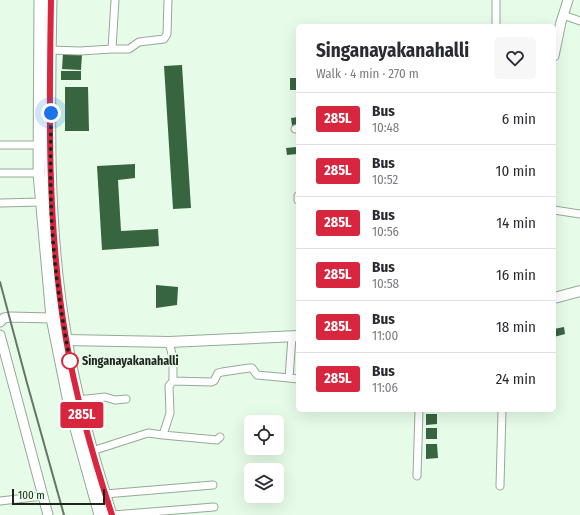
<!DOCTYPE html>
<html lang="en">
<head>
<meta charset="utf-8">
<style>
  :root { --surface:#fff; --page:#f7f7f7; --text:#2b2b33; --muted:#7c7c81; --line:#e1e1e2 }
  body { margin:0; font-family:"Fira Sans Condensed",sans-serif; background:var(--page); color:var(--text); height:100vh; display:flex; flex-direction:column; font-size:15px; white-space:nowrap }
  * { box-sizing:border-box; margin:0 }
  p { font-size:13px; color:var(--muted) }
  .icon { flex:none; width:22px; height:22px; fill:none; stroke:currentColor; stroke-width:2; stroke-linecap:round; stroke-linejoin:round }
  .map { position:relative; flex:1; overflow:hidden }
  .drawer { position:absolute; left:296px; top:24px; width:260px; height:388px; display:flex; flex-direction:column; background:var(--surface); border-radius:6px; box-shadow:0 4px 16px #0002 }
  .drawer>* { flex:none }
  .badge { padding:0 8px; border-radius:3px; font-size:14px; line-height:26px }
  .fabs { position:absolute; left:244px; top:415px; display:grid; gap:8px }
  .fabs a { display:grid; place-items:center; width:40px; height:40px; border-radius:6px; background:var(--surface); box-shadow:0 4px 16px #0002; font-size:20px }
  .scale { position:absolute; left:12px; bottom:10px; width:93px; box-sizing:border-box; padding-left:4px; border:2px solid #1d251e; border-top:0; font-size:11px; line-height:14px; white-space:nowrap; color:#1d251e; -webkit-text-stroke:3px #e6fce8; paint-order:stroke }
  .you { position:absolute; width:20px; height:20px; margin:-10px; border:3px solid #fff; border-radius:50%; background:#1a73e8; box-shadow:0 0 0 6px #1a73e833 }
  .map>.badge { position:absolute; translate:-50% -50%; box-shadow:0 0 0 2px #fff }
  .round { display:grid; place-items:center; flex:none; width:42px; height:42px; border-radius:6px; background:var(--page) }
  .head { display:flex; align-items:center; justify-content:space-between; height:68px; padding:0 20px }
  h1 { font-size:19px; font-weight:700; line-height:30px }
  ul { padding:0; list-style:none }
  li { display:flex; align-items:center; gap:12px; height:52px; padding:0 20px; border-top:1px solid var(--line) }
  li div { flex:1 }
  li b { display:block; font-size:15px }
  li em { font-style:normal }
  li .badge { min-width:44px; font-weight:700; text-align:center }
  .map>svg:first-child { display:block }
  .building { fill:#37653f }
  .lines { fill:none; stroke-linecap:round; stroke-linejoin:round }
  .minor-casing { stroke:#95a997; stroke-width:9 }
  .tertiary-casing { stroke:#95a997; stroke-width:11 }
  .secondary-casing { stroke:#95a997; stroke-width:12 }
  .primary-casing { stroke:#95a997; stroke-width:13 }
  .minor { stroke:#fff; stroke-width:7 }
  .tertiary { stroke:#fff; stroke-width:9 }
  .secondary { stroke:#fff; stroke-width:10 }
  .primary { stroke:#fff; stroke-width:11 }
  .rail { stroke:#677468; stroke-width:2 }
  .line-casing { stroke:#fff; stroke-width:9 }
  .line { stroke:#d7263d; stroke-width:6 }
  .walk { stroke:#1d251e; stroke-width:4; stroke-dasharray:0 7.2 }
  .stop-dot { fill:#fff; stroke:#d7263d; stroke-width:2 }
  .labels { text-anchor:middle; stroke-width:4; stroke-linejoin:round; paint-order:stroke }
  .stop-label { font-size:12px; font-weight:bold; fill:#1d251e; stroke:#e6fce8; text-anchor:start }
</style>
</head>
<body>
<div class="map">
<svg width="580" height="515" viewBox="0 0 580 515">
  <rect width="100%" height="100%" fill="#e6fce8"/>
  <!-- building -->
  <path class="building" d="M63 53 82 54 81 70 62 69Z
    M182 65 191 208 173 209 164 66Z
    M61 71H81V80H61Z
    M290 78H298V90H290Z
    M65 87H88L89 131H65Z
    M298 117V125L292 126 291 118Z
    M296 147 297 154 287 155 286 148Z
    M135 164V178L118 180 121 231 158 229 159 246 102 250 97 166Z
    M156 285 178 287 177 305 156 308Z
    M564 327 565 334 554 337V329Z
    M426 414H437V424L426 425Z
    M426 428H437V439H426Z
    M426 444H437L438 458 426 459Z"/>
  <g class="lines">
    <defs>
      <path id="minor" d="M496 0V26
        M563 15 580 21
        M112 49H129L139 42 164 39 167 34 168 0
        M50 50 80 51 112 49 115 0
        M295 129 298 128
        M0 145H40
        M0 173H39
        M298 196V200
        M0 203 42 202
        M554 210 580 214
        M292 337 289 378 298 379
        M173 381 211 382 214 381 218 373 222 372 249 368H252L257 375 289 378
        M78 400 105 397 115 400 126 399
        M163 435 217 440 220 437
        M92 451 148 433 163 435 170 413 169 386 173 381V358L169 342
        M417 476 419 410
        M500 486 502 410
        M105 494 213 485
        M0 501 43 496
        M113 515 214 507"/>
      <path id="tertiary" d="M554 56 561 22 568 0
        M0 322 4 318 10 317 52 318
        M0 335 48 515"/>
      <path id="secondary" d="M554 298 580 291
        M66 340 169 342 298 336"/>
      <path id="primary" d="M40 0 39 173 52 318 70 407 100 515
        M51 0C49 113 46 227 66 339 76 399 93 457 111 515"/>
    </defs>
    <!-- minor casing -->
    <use href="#minor" class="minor-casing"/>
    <!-- tertiary casing -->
    <use href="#tertiary" class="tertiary-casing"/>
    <!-- secondary casing -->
    <use href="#secondary" class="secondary-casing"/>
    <!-- primary casing -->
    <use href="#primary" class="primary-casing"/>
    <!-- minor -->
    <use href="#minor" class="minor"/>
    <!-- tertiary -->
    <use href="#tertiary" class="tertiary"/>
    <!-- secondary -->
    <use href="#secondary" class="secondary"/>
    <!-- primary -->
    <use href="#primary" class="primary"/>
    <!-- rail -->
    <path class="rail" d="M0 282 27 383 64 515"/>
  </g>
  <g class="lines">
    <defs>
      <path id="line" d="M51 0C49 113 47 227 66 339 76 399 93 457 112 515"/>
    </defs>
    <!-- line casing -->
    <use href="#line" class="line-casing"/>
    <!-- line -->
    <use href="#line" class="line"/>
    <!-- walk -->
    <path class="walk" d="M51 113C51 142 50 172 51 201 52 254 60 309 70 361"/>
  </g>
  <!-- markers -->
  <circle class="stop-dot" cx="70" cy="361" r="8"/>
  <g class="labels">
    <!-- stop labels -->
    <g class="stop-label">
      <text x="82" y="365">Singanayakanahalli</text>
    </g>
  </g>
</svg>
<div class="fabs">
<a><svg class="icon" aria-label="locate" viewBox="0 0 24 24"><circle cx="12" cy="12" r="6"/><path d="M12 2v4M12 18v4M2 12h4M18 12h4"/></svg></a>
<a><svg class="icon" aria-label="layers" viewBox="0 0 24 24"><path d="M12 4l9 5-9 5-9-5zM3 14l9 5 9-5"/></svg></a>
</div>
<div class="scale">100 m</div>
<div class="you" style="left:51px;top:113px"></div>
<b class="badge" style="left:82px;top:415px;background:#d7263d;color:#fff">285L</b>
<section class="drawer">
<div class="head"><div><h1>Singanayakanahalli</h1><p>Walk · 4 min · 270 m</p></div><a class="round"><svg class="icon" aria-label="heart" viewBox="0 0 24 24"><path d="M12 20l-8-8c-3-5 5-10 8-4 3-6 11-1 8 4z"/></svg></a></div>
<ul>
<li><span class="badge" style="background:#d7263d;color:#fff">285L</span><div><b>Bus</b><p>10:48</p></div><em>6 min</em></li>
<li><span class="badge" style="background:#d7263d;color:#fff">285L</span><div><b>Bus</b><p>10:52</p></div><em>10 min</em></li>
<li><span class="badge" style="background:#d7263d;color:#fff">285L</span><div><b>Bus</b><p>10:56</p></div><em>14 min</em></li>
<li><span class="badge" style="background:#d7263d;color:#fff">285L</span><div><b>Bus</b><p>10:58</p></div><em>16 min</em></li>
<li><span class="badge" style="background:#d7263d;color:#fff">285L</span><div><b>Bus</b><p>11:00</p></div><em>18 min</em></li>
<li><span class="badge" style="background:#d7263d;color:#fff">285L</span><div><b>Bus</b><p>11:06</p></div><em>24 min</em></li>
</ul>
</section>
</div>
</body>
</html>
